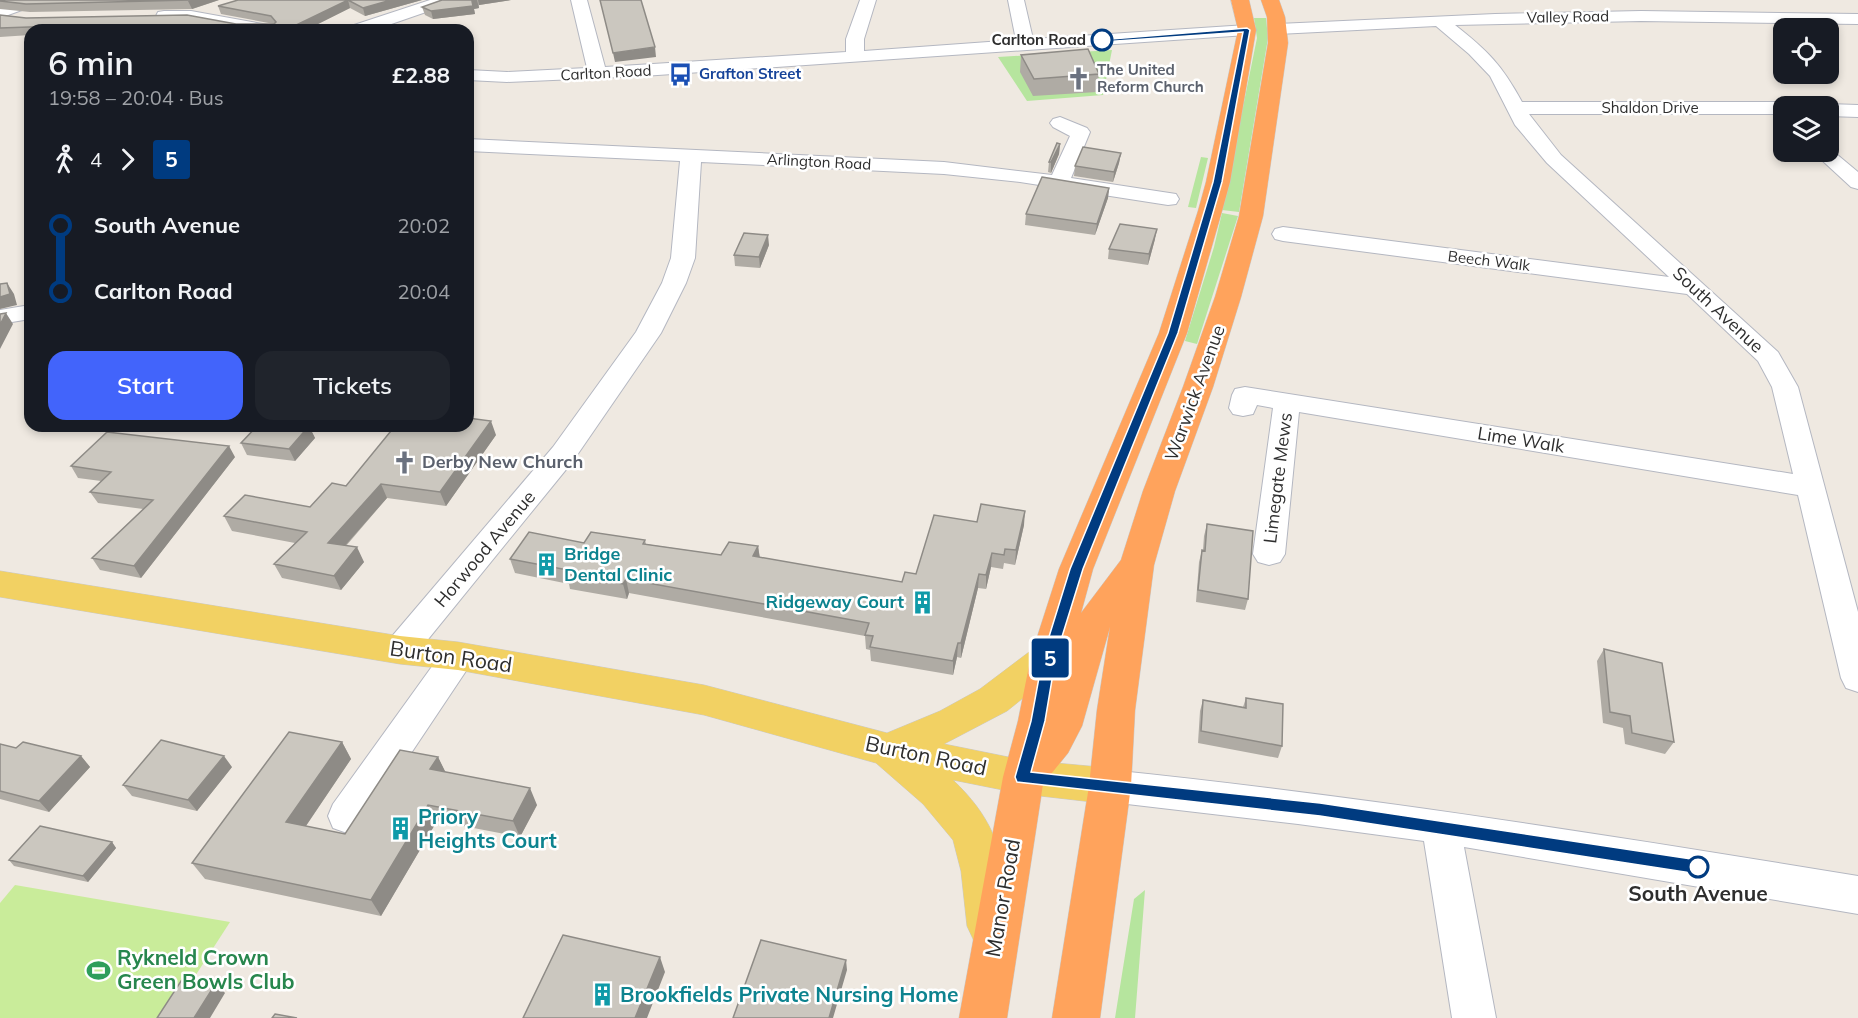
<!DOCTYPE html>
<html lang="en">
<head>
<meta charset="utf-8">
<style>
  :root { --surface:#171b24; --page:#20242c; --text:#f1f3f6; --muted:#9ea1a6; --accent:#4264fb }
  body { margin:0; font-family:Mulish,sans-serif; background:var(--page); color:var(--text); height:100vh; display:flex; flex-direction:column; font-size:22px; white-space:nowrap }
  * { box-sizing:border-box; margin:0 }
  p { font-size:20px; color:var(--muted) }
  .icon { flex:none; width:33px; height:33px; fill:none; stroke:currentColor; stroke-width:2; stroke-linecap:round; stroke-linejoin:round }
  .map { position:relative; flex:1; overflow:hidden }
  .details { position:absolute; left:24px; top:24px; width:450px; height:408px; display:flex; flex-direction:column; background:var(--surface); border-radius:18px; box-shadow:0 3px 9px #0003 }
  .details>* { flex:none }
  .badge { padding:0 12px; border-radius:4px; font-size:21px; line-height:39px }
  .controls { position:absolute; left:1773px; top:18px; display:grid; gap:12px }
  .controls a { display:grid; place-items:center; width:66px; height:66px; border-radius:12px; background:var(--surface); box-shadow:0 3px 9px #0003; font-size:30px }
  .map>.badge { position:absolute; translate:-50% -50%; box-shadow:0 0 0 3px #fff }
  .legs { display:flex; align-items:center; gap:9px; height:66px; padding:0 24px; font-size:20px }
  .legs p { margin-inline-start:auto }
  .overview { display:flex; align-items:center; justify-content:space-between; height:102px; padding:0 24px }
  h1 { font-size:33px; font-weight:600; line-height:45px }
  .action { display:flex; gap:12px; margin-top:auto; padding:12px 24px }
  .action a { flex:1; height:69px; border-radius:18px; background:var(--accent); color:#fff; font-size:24px; font-weight:600; line-height:69px; text-align:center }
  .action a+a { background:var(--page); color:var(--text) }
  ul { padding:0 24px; list-style:none }
  li { display:flex; align-items:center; gap:21px; height:66px; font-size:22px }
  li i { display:grid; place-items:center; width:9px; height:100%; margin:0 8px; background:currentColor }
  li i::after { content:''; width:15px; height:15px; margin:-8px; border:4px solid; border-radius:50%; background:var(--surface) }
  li p { margin-inline-start:auto }
  li:first-child i { background:linear-gradient(#0000 50%,currentColor 0) }
  li:last-child i { background:linear-gradient(currentColor 50%,#0000 0) }
  .map>svg:first-child { display:block }
  .green { fill:#b6e59e }
  .pitch { fill:#c9ec9a }
  .lines { fill:none; stroke-linecap:round; stroke-linejoin:round }
  .minor-casing { stroke:#b4b7c1; stroke-width:2 }
  .major-casing { stroke:#c9c9c9; stroke-width:1 }
  .highway-casing { stroke:#c9c9c9; stroke-width:1 }
  .minor { fill:#fff; fill-rule:evenodd }
  .major { fill:#f2d163; fill-rule:evenodd }
  .highway { fill:#ffa35c; fill-rule:evenodd }
  .wall { fill:#afaba4 }
  .shaded-wall { fill:#8e8b86 }
  .building { fill:#cbc7bf; stroke:#8e8b86; stroke-width:1.5 }
  .line-1 { fill:#003b80; stroke:#fff; stroke-width:1.5 }
  .stop-1-dot { fill:#fff; stroke:#003b80; stroke-width:3 }
  .labels { text-anchor:middle; stroke-width:5; stroke-linejoin:round; paint-order:stroke }
  .far-street-label { font-size:15px; fill:#2e2e2e; stroke:#fff }
  .far-stop-label { font-size:15px; font-weight:bold; fill:#2e2e2e; stroke:#fff; text-anchor:end }
  .far-worship-label { font-size:15px; font-weight:bold; fill:#5b616d; stroke:#fff; text-anchor:start }
  .far-transit-label { font-size:15px; font-weight:bold; fill:#164399; stroke:#fff; text-anchor:start }
  .street-label { font-size:18px; fill:#2e2e2e; stroke:#fff }
  .worship-label { font-size:18px; font-weight:bold; fill:#5b616d; stroke:#fff; text-anchor:start }
  .culture-label { font-size:18px; font-weight:bold; fill:#0d838f; stroke:#fff; text-anchor:start }
  .near-street-label { font-size:21px; fill:#2e2e2e; stroke:#fff }
  .near-culture-label { font-size:21px; font-weight:bold; fill:#0d838f; stroke:#fff; text-anchor:start }
  .near-stop-label { font-size:21px; font-weight:bold; fill:#2e2e2e; stroke:#fff }
  .near-leisure-label { font-size:21px; font-weight:bold; fill:#27864d; stroke:#fff; text-anchor:start }
</style>
</head>
<body>
<div class="map">
<svg width="1858" height="1018" viewBox="0 0 1858 1018">
  <rect width="100%" height="100%" fill="#efe9e1"/>
  <!-- green -->
  <path class="green" d="M1254 18H1266L1268 38 1239 212 1222 210 1257 38Z
    M1112 50 1103 95 1027 101 998 57Z
    M1201 157 1208 158 1196 208 1188 207Z
    M1222 213 1238 216 1197 344 1185 341 1214 247Z
    M1145 890 1135 1018H1115L1134 899Z"/>
  <!-- pitch -->
  <path class="pitch" d="M15 885 230 922 168 1018H0V903Z"/>
  <g class="lines">
    <defs>
      <path id="minor" d="M20 0H43L41 3 0 18V7Z
        M430 0H454L452 3 374 30H348L351 26Z
        M571 0H587L605 67 846 52V39L860 0H876L864 39V51L1016 40 1008 0H1024L1033 39 1247 25 1253 26 1256 30 1253 34 1247 35 643 76 507 82 468 80V70L507 72 587 68Z
        M164 11H191L268 25 274 26 277 30H240L191 21 158 20 156 16 158 12Z
        M1641 11 1858 14V24L1641 21 1455 25C1488 51 1502 65 1522 102H1784L1793 106H1784V114H1529L1561 155 1778 352 1798 387 1858 612V692L1846 688 1841 678 1798 495 1299 412 1285 554 1280 562 1269 565 1258 562 1253 554 1273 408 1257 405 1253 414 1243 416 1233 414 1229 408 1232 395 1235 389 1245 387 1793 474 1772 387 1758 361 1687 294 1283 241 1275 239 1272 234 1275 229 1283 227 1669 277 1547 163 1515 125 1490 76 1469 54 1436 26 1278 34 1272 33 1270 29 1272 25 1278 24 1495 14Z
        M1828 104 1858 105V117L1828 116V106H1821Z
        M1060 117 1087 128 1090 132 1071 178 1176 194 1179 199 1176 204 1168 205 1020 182 944 174 701 162 695 258 686 283 661 333 573 461 412 659 400 663 388 659 383 650 388 641 553 447 636 332 662 283 671 258 680 161 468 151V139L944 162 1052 175 1070 136 1053 127 1050 123 1053 119Z
        M1828 147 1858 172V189L1851 187 1813 152H1828Z
        M30 305V319L0 324V310Z
        M458 643 470 647 475 656 470 665 361 828 347 833 333 828 328 816 333 804 446 647Z
        M1110 770C1361 796 1609 835 1858 876V914L1464 847 1496 1018H1452L1424 841 1298 824 1110 802 1097 797 1091 786 1097 775Z"/>
      <path id="major" d="M0 571 400 636 458 642 704 685 887 733 940 711 980 689 1037 646 1050 642 1063 646 1069 656 1063 666 1007 711 944 744 1023 760 1110 768 1125 774 1131 786 1125 798 1110 804 1023 794 953 780C990 815 1002 846 1009 896 1011 913 1013 925 1006 941L990 947 974 941 967 926 961 871 953 840 923 804 876 763 704 715 458 670 400 664 0 597Z"/>
      <path id="highway" d="M1231 0H1249L1256 30 1230 182 1222 211 1187 333 1093 569 1081 613 1121 560 1143 491 1183 387 1215 297 1239 216 1268 43 1267 17 1261 0H1279L1285 17 1288 43 1263 216 1241 297 1213 387 1175 491 1154 565 1135 710 1131 786 1100 1018H1052L1089 786 1097 710 1110 627 1082 726 1068 753 1043 784 1007 1018H959L1003 777 1018 721 1031 656 1059 569 1159 333 1198 211 1206 182 1238 30Z"/>
    </defs>
    <!-- minor casing -->
    <use href="#minor" class="minor-casing"/>
    <!-- major casing -->
    <use href="#major" class="major-casing"/>
    <!-- highway casing -->
    <use href="#highway" class="highway-casing"/>
    <!-- minor -->
    <use href="#minor" class="minor"/>
    <!-- major -->
    <use href="#major" class="major"/>
    <!-- highway -->
    <use href="#highway" class="highway"/>
  </g>
  <!-- wall -->
  <path class="wall" d="M0 0H219L192 9 30 12 0 9Z
    M238 0H422L365 16 350 8 306 30H30V35L0 37V15L26 18 236 24H274L221 14 218 6Z
    M442 0H511L479 5V8L474 9 475 14 433 19 425 15 422 7Z
    M1021 55 1099 74 1097 92 1033 96 1020 72Z
    M1060 144 1059 154 1051 173 1048 172 1049 162Z
    M1121 153 1119 163 1113 182 1074 176 1075 166Z
    M1109 188 1108 198 1095 235 1025 225 1026 214Z
    M1155 239 1148 265 1108 259 1109 249Z
    M769 245 760 268 735 266 734 255Z
    M309 426 315 438 295 461 247 455 241 443Z
    M496 435 446 506 387 498 346 546 364 562 341 590 282 578 274 564 295 543 232 531 224 516 310 507 346 486Z
    M235 457 141 578 100 570 92 558 143 509 98 503 90 492 101 481 78 478 71 466Z
    M977 522 1024 525 1015 565 1004 563 1003 569 991 567 986 589 978 588 961 658 957 657 953 675 871 661 870 650 866 649 865 636 629 593 627 599 570 589 569 584 515 573 510 559 584 543 645 540 646 544 721 555 758 546 760 558 902 582 916 574Z
    M1207 524 1248 599 1245 610 1196 602 1199 562 1202 550H1203L1204 536Z
    M1604 649 1674 742 1665 754 1625 744 1623 728 1603 723 1597 661Z
    M1246 698 1282 746 1278 758 1198 743 1200 711 1203 700 1243 707Z
    M342 742 351 759 306 826 345 834 438 757 445 772 537 805 520 837 437 821 381 916 205 879 192 863Z
    M0 744 16 748 81 756 90 767 49 812 0 799Z
    M232 767 197 811 132 796 123 785Z
    M112 842 116 848 88 882 14 866 9 860Z"/>
  <!-- shaded-wall -->
  <path class="shaded-wall" d="M191 0H219L192 9 188 1Z
    M348 0 350 8 306 30H286Z
    M391 0H422L365 16 363 8Z
    M477 0 479 8 474 9 475 14 433 19 431 11Z
    M478 0H511L479 5Z
    M655 47 656 57 615 62 613 53Z
    M1060 144 1059 154 1051 173V162Z
    M1121 153 1119 163 1113 182 1114 172Z
    M1109 188 1108 198 1095 235 1097 224Z
    M1157 229 1155 239 1148 265 1149 254Z
    M768 235 769 245 760 268 759 257Z
    M7 283 14 294 17 305 0 309V297Z
    M6 313 13 324 0 349V325Z
    M491 421 496 435 446 506 440 492Z
    M309 426 315 438 295 461 289 449Z
    M229 446 235 457 141 578 134 566Z
    M381 484 387 498 335 557 328 543Z
    M1025 511 1024 525 1015 565 1016 550Z
    M758 546 760 560 753 556Z
    M357 547 364 562 341 590 334 576Z
    M992 553 991 567 986 589V575Z
    M979 574 978 588 961 658V643Z
    M626 579 629 593 627 599 623 584Z
    M958 643 957 657 953 675V661Z
    M342 742 351 759 297 839 286 822Z
    M81 756 90 767 49 812 39 801Z
    M224 756 232 767 197 811 188 800Z
    M438 757 446 773 430 769Z
    M530 788 537 805 520 837 513 821Z
    M428 805 437 821 381 916 371 900Z
    M112 842 116 848 88 882 83 876Z
    M660 957 665 972 647 1018H635Z
    M846 960 847 970 833 1018H829Z
    M216 983 225 993 210 1018H194Z"/>
  <!-- building -->
  <path class="building" d="M0 0H191L26 4 0 1Z
    M238 0H348L286 30H182L143 26 88 25 0 28V15L26 18 187 15 236 24H274L276 22 271 16 218 6Z
    M348 0H391L363 8Z
    M442 0H477L472 1 473 6 431 11 422 7Z
    M600 0H641L655 47 613 53Z
    M1088 49 1099 74 1034 79 1021 55Z
    M1057 143 1060 144 1051 162H1049Z
    M1083 147 1121 153 1114 172 1075 166Z
    M1042 177 1109 188 1097 224 1026 214Z
    M1120 224 1157 229 1149 254 1109 249Z
    M744 233 768 235 759 257 734 255Z
    M7 283 10 294 0 297V284Z
    M6 313 0 325V314Z
    M468 418 491 421 440 492 381 484 328 543 357 547 334 576 274 564 307 532 224 516 245 495 310 507 332 483 346 486 395 426H468Z
    M257 426H309L289 449 241 443Z
    M107 432 229 446 134 566 92 558 153 500 90 492 111 472 71 466Z
    M981 504 1025 511 1016 550 1005 549 1004 555 992 553 986 575 979 574 961 643H958L953 661 870 647 873 636 865 635 869 623 626 579 623 584 566 574 568 570 510 559 529 532 584 543 591 532 645 540 643 544 721 555 729 542 758 546 753 556 902 582 905 572 916 574 934 515 977 522Z
    M1207 524 1253 531 1248 599 1198 590 1202 550 1205 551Z
    M1604 649 1662 663 1674 742 1632 733 1630 716 1610 712Z
    M1246 698 1283 704 1282 746 1201 731 1203 700 1246 708Z
    M289 732 342 742 286 822 345 834 400 750 438 757 430 769 530 788 513 821 428 805 371 900 192 863Z
    M161 740 224 756 188 800 123 785Z
    M23 742 81 756 39 801 0 791V744L16 748Z
    M40 826 112 842 83 876 9 860Z
    M563 935 660 957 635 1018H523Z
    M761 940 846 960 829 1018H733Z
    M183 978 216 983 194 1018H157Z
    M275 1014 297 1018H272Z"/>
  <!-- line-1 -->
  <path class="line-1" d="M1247 28 1250 30 1222 182 1178 333 1083 569 1056 656 1045 721 1031 772 1320 803 1698 860 1703 862 1706 867 1703 872 1698 874 1320 816 1017 782 1015 777 1031 721 1043 656 1070 569 1168 333 1213 182 1243 32 1102 42 1099 40Z"/>
  <!-- icons -->
  <defs>
    <symbol id="bus-bare" viewBox="-9 -9 18 18"><path d="M-5-6H5V4H4V6H2V4H-2V6H-4V4H-5ZM-3.5-4V0h7V-4ZM-3.5 1.2v1.5H-2V1.2ZM2 1.2v1.5H3.5V1.2Z" fill="#1a4fb4" stroke="#fff" stroke-width="2.5" paint-order="stroke"/></symbol>
    <symbol id="church-bare" viewBox="-9 -9 18 18"><path d="M-1.2-6h2.4v3.5h3.3v2.4h-3.3V6h-2.4V-.1h-3.3v-2.4h3.3Z" fill="#6b7280" stroke="#fff" stroke-width="2.5" paint-order="stroke"/></symbol>
    <symbol id="building-bare" viewBox="-9 -9 18 18"><path d="M-4-6H4V6H1V3H-1V6H-4ZM-2.5-4.3h1.7v1.8h-1.7ZM.8-4.3h1.7v1.8H.8ZM-2.5-1h1.7V.8h-1.7ZM.8-1h1.7V.8H.8Z" fill="#0f9aa8" stroke="#fff" stroke-width="2.5" paint-order="stroke"/></symbol>
    <symbol id="stadium-bare" viewBox="-9 -9 18 18"><path d="M0-5a6.5 5 0 1 0 0 10a6.5 5 0 1 0 0-10ZM-3.5-1.8h7v3.6h-7Z" fill="#2e9e5b" stroke="#fff" stroke-width="2.5" paint-order="stroke"/></symbol>
  </defs>
  <g fill-rule="evenodd">
    <use href="#bus-bare" x="664" y="58" width="33" height="33"/>
    <use href="#church-bare" x="1062" y="62" width="33" height="33"/>
    <use href="#church-bare" x="388" y="446" width="33" height="33"/>
    <use href="#building-bare" x="530" y="548" width="33" height="33"/>
    <use href="#building-bare" x="906" y="586" width="33" height="33"/>
    <use href="#building-bare" x="384" y="812" width="33" height="33"/>
    <use href="#stadium-bare" x="82" y="954" width="33" height="33"/>
    <use href="#building-bare" x="586" y="978" width="33" height="33"/>
  </g>
  <!-- markers -->
  <g class="stop-1-dot">
    <circle cx="1102" cy="40" r="10"/>
    <circle cx="1698" cy="867" r="10"/>
  </g>
  <g class="labels">
    <!-- far-street labels -->
    <g class="far-street-label">
      <text transform="translate(1568 17) rotate(-1)" y="5">Valley Road</text>
      <text transform="translate(606 73) rotate(-3)" y="5">Carlton Road</text>
      <text x="1650" y="113">Shaldon Drive</text>
      <text transform="translate(819 162) rotate(3)" y="5">Arlington Road</text>
      <text transform="translate(1489 261) rotate(7)" y="5">Beech Walk</text>
    </g>
    <!-- far-stop labels -->
    <g class="far-stop-label">
      <text x="1086" y="45">Carlton Road</text>
    </g>
    <!-- far-worship labels -->
    <g class="far-worship-label">
      <text x="1097" y="75">The United<tspan x="1097" dy="17">Reform Church</tspan></text>
    </g>
    <!-- far-transit labels -->
    <g class="far-transit-label">
      <text x="699" y="79">Grafton Street</text>
    </g>
    <!-- street labels -->
    <g class="street-label">
      <text transform="translate(1718 310) rotate(43)" y="6">South Avenue</text>
      <text transform="translate(1195 393) rotate(-70)" y="6">Warwick Avenue</text>
      <text transform="translate(1521 440) rotate(9)" y="6">Lime Walk</text>
      <text transform="translate(1278 478) rotate(-83)" y="6">Limegate Mews</text>
      <text transform="translate(485 549) rotate(-50)" y="6">Horwood Avenue</text>
    </g>
    <!-- worship labels -->
    <g class="worship-label">
      <text x="422" y="468">Derby New Church</text>
    </g>
    <!-- culture labels -->
    <g class="culture-label">
      <text x="564" y="560">Bridge<tspan x="564" dy="21">Dental Clinic</tspan></text>
      <text x="904" y="608" text-anchor="end">Ridgeway Court</text>
    </g>
    <!-- near-street labels -->
    <g class="near-street-label">
      <text transform="translate(451 657) rotate(8)" y="7">Burton Road</text>
      <text transform="translate(926 756) rotate(12)" y="7">Burton Road</text>
      <text transform="translate(1003 898) rotate(-80)" y="7">Manor Road</text>
    </g>
    <!-- near-culture labels -->
    <g class="near-culture-label">
      <text x="418" y="824">Priory<tspan x="418" dy="24">Heights Court</tspan></text>
      <text x="620" y="1002">Brookfields Private Nursing Home</text>
    </g>
    <!-- near-stop labels -->
    <g class="near-stop-label">
      <text x="1698" y="901">South Avenue</text>
    </g>
    <!-- near-leisure labels -->
    <g class="near-leisure-label">
      <text x="117" y="965">Rykneld Crown<tspan x="117" dy="24">Green Bowls Club</tspan></text>
    </g>
  </g>
</svg>
<div class="controls">
<a><svg class="icon" aria-label="locate" viewBox="0 0 24 24"><circle cx="12" cy="12" r="6"/><path d="M12 2v4M12 18v4M2 12h4M18 12h4"/></svg></a>
<a><svg class="icon" aria-label="layers" viewBox="0 0 24 24"><path d="M12 4l9 5-9 5-9-5zM3 14l9 5 9-5"/></svg></a>
</div>
<b class="badge" style="left:1050px;top:658px;background:#003b80;color:#fff">5</b>
<section class="details">
<div class="overview"><div><h1>6 min</h1><p>19:58 – 20:04 · Bus</p></div><b>£2.88</b></div>
<div class="legs"><svg class="icon" aria-label="walk" viewBox="0 0 24 24"><circle cx="13" cy="4" r="2"/><path d="M13 8l-2 6 4 7M11 14l-3 7M7 12l3-4h3l4 4"/></svg>4<svg class="icon" aria-label="forward" viewBox="0 0 24 24"><path d="M9 5l7 7-7 7"/></svg><b class="badge" style="background:#003b80;color:#fff">5</b></div>
<ul>
<li><i style="color:#003b80"></i><b>South Avenue</b><p>20:02</p></li>
<li><i style="color:#003b80"></i><b>Carlton Road</b><p>20:04</p></li>
</ul>
<div class="action"><a>Start</a><a>Tickets</a></div>
</section>
</div>
</body>
</html>
